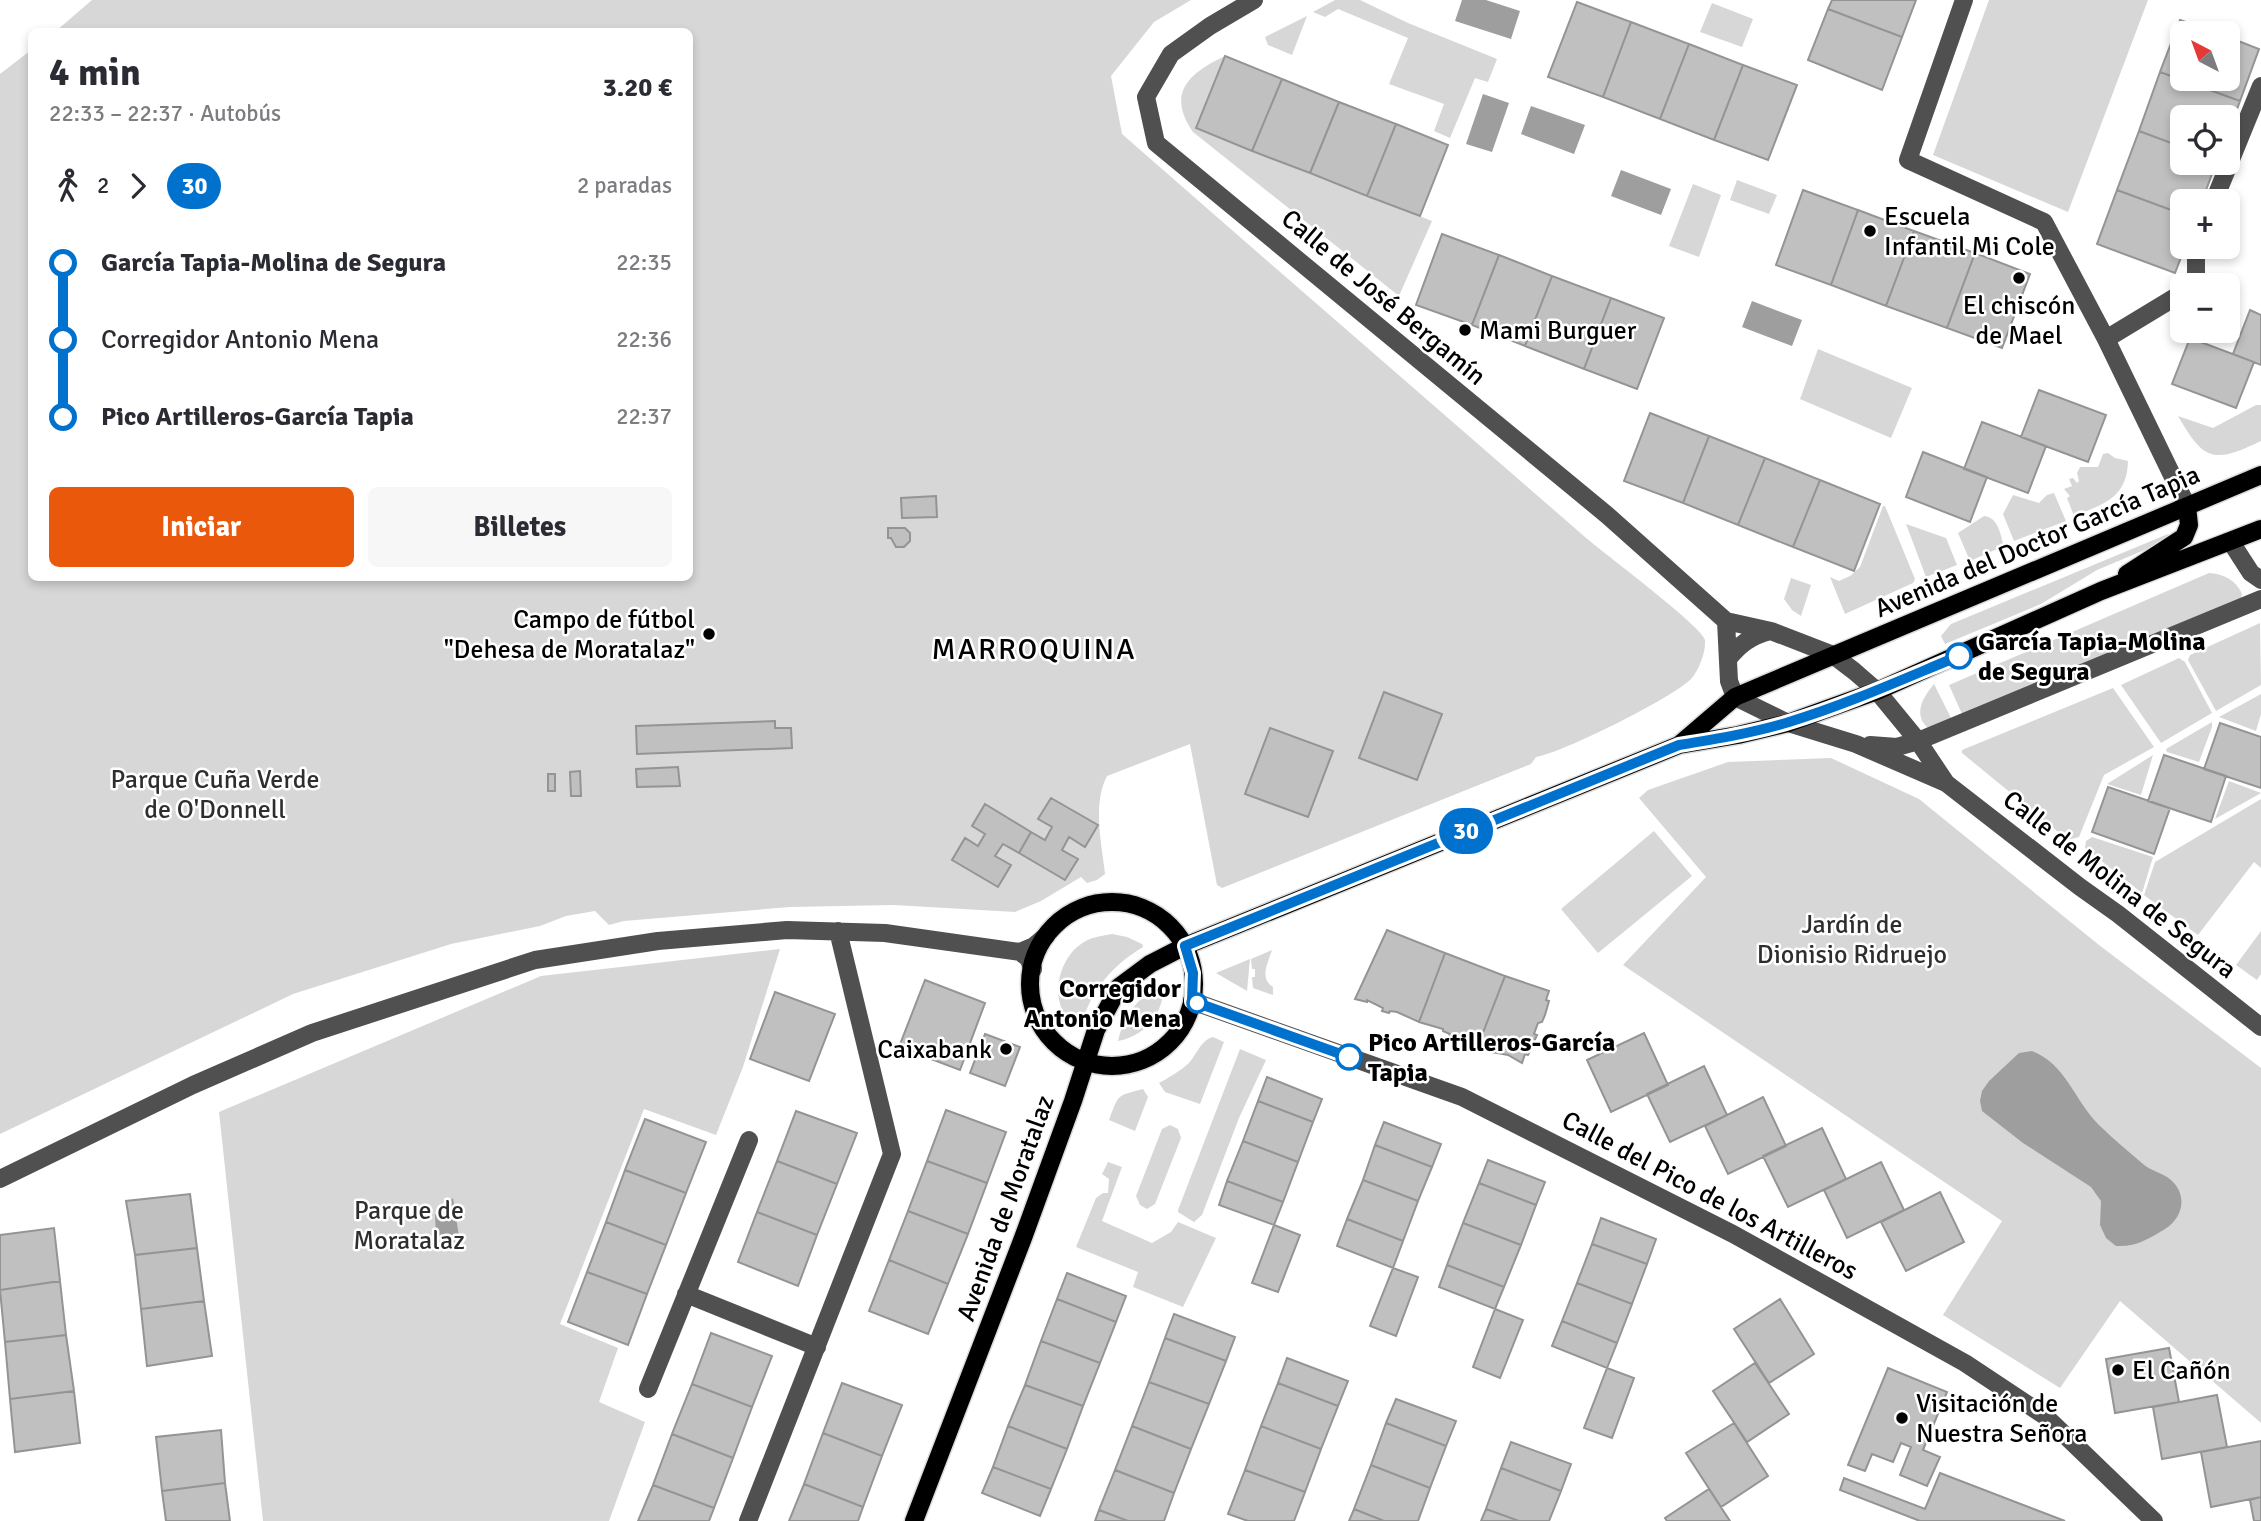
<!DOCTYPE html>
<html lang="es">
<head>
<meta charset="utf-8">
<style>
  :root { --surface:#fff; --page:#f7f7f7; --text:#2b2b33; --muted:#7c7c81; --accent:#ea580c }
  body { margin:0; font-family:Signika,sans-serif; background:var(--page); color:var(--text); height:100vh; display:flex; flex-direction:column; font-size:26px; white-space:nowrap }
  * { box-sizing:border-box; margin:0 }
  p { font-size:23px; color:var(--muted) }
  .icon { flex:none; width:38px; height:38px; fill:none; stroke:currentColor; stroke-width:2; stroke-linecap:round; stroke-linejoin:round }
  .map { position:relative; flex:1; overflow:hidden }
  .drawer { position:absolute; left:28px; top:28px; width:665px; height:553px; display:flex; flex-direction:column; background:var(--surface); border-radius:10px; box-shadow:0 4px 10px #0003 }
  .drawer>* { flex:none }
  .badge { padding:0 14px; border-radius:23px; font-size:24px; line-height:46px }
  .needle { width:46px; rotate:319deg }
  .buttons { position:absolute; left:2170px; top:21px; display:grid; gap:14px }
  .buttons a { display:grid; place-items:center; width:70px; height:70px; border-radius:10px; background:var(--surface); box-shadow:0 4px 10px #0003; font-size:35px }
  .map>.badge { position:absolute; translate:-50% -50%; box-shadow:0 0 0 4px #fff }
  .legs { display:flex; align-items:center; gap:10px; height:77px; padding:0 21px; font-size:23px }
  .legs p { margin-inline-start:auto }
  .head { display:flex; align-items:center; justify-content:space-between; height:119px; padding:0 21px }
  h1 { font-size:38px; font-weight:700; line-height:52px }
  .action { display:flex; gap:14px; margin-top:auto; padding:14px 21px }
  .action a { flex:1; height:80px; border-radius:10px; background:var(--accent); color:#fff; font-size:28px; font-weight:700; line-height:80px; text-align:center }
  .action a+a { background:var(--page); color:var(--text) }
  ul { padding:0 21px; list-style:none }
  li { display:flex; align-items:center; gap:24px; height:77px; font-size:26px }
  li i { display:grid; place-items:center; width:10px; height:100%; margin:0 9px; background:currentColor }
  li i::after { content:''; width:18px; height:18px; margin:-9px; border:5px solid; border-radius:50%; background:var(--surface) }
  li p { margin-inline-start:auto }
  li:first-child i { background:linear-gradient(#0000 50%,currentColor 0) }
  li:last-child i { background:linear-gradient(currentColor 50%,#0000 0) }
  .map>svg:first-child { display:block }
  .green { fill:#d7d7d7 }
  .water { fill:#9e9e9e }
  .building { fill:#c0c0c0; stroke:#949494; stroke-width:2 }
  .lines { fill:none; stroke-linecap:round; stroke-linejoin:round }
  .major-casing { stroke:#dbdbdb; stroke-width:21 }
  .minor { stroke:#505050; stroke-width:18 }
  .major { stroke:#000; stroke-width:18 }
  .line-1-casing { stroke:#fff; stroke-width:16 }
  .line-1 { stroke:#0072ce; stroke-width:10 }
  .poi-dot { fill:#000; stroke:#fff; stroke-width:2.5 }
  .stop-1-dot { fill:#fff; stroke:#0072ce; stroke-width:3.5 }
  .labels { text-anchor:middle; stroke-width:5; stroke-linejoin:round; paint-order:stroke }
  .poi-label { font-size:26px; fill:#000; stroke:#fff; text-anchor:start }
  .street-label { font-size:26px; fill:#000; stroke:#fff }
  .stop-label { font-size:26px; font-weight:bold; fill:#000; stroke:#fff; text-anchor:start }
  .park-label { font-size:26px; fill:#2e2e2e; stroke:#fff }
  .quarter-label { font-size:30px; letter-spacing:2px; fill:#000; stroke:#fff }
</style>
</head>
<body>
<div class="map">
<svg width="2261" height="1521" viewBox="0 0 2261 1521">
  <rect width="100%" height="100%" fill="#fff"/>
  <!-- green -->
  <path class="green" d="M92 0H1191L1154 22 1111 76 1122 134C1276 269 1431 403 1585 537 1601 551 1704 628 1705 640 1706 652 1699 670 1691 679 1672 698 1562 753 1536 757L1531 764 1222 888 1217 885 1190 744 1107 776C1092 805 1102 844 1105 874L1097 880 1087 883 1081 877 1041 901 1015 912 894 905 790 907 624 921 609 925 595 911 566 916 540 926 451 944 293 994 0 1134V74L31 50 32 578H690V32L56 31Z
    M1335 0H1360L1408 23 1497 59 1488 82 1475 78 1450 138 1434 131 1444 104 1389 84 1408 38 1338 9 1325 17 1313 12Z
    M1989 0H2148L2068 212 1933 155Z
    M1712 3 1753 19 1742 47 1700 32Z
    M1307 16 1292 55 1268 45 1265 37Z
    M1225 56 1197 129 1432 221 1399 296 1193 132C1166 93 1189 73 1225 56Z
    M1737 180 1777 195 1769 214 1730 200Z
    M1693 184 1721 195 1699 257 1669 246Z
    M1818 349 1912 388 1891 438 1800 399Z
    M2256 405H2261V441C2213 464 2204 461 2178 416L2213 428Z
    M2108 453 2115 458 2128 461C2127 498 2104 504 2074 516L2067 498 2070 496 2064 489 2072 486 2069 479 2073 478 2077 483 2079 481 2077 473 2080 467H2098L2103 454Z
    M2054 493 2066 521 2014 541 2003 514 2013 495 2039 503 2047 495Z
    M1883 506H1885L1915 579 1913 583 1845 614 1830 577 1839 581 1850 576 1860 567Z
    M1984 516C1999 518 2000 534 2004 546L1970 561 1958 533Z
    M1906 524 1946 538 1957 565 1926 577Z
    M2168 534 2171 536 2166 541 2097 570 2041 604 1945 644 1941 636 1951 624Z
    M2209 573C2224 574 2236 580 2242 594L2241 598 1962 714 1949 685Z
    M1791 578 1811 585 1801 616 1792 610 1784 599Z
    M2260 623 2261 685 2216 711 2188 660 2190 655Z
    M2179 658 2185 662 2212 713 2161 743 2121 685Z
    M1934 684 1952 720 1929 729C1912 715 1923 697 1934 684Z
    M2113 688 2154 747 2104 775 2079 837 2068 840 1962 753V750Z
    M2261 694V714L2256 731 2219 717Z
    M2212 722V727L2199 762 2167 752 2166 749Z
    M2153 755 2141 795 2107 784Z
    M1831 758 1919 799 2099 945 2261 1068V1423L2120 1301 2060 1388 1943 1315 2002 1221 1623 965 1706 877 1639 798 1648 790 1728 762Z
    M2229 781 2261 793 2215 819Z
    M2261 799V868L2254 862 2198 935 2144 895 2155 862Z
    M1654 831 1692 876 1598 953 1561 909Z
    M2092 837 2153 857 2142 893 2085 848 2086 841Z
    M2261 931V974L2257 980 2236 965Z
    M1112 934 1127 937 1142 944 1143 947C1110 967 1091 991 1080 1028 1047 1012 1055 962 1081 944 1090 937 1101 936 1112 934Z
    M780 949 743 1067 716 1135 644 1109 560 1324 618 1348 599 1402 645 1422 609 1521H263L219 1112 541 976Z
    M1272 950C1268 963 1259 978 1273 987V995L1253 988 1252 977H1255V969H1252L1251 959Z
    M1250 959 1247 991 1216 973Z
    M1164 983C1164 1013 1147 1035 1118 1041 1124 1014 1139 996 1164 983Z
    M1213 1037 1224 1042 1200 1104 1165 1092 1159 1083C1170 1077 1180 1071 1189 1063 1197 1054 1201 1040 1213 1037Z
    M1240 1049 1266 1060 1239 1118 1202 1215 1194 1222 1178 1212V1210Z
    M1143 1089 1148 1097 1135 1131 1109 1120C1119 1094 1116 1096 1143 1089Z
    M1170 1125 1178 1129 1181 1138 1155 1204 1147 1209 1140 1205 1136 1196 1162 1129Z
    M1108 1162 1122 1167 1102 1221 1152 1243 1171 1232 1178 1222 1216 1238 1183 1307 1133 1287 1138 1272 1076 1247 1096 1198 1103 1193H1108L1109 1179 1102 1174Z"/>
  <!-- water -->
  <path class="water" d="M1462 0H1486L1520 11 1511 39 1455 21Z
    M1483 94 1509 103 1492 152 1466 144Z
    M1531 106 1585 125 1574 154 1521 134Z
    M1621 170 1671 189 1661 215 1611 196Z
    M1752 301 1802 320 1792 346 1742 327Z
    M2032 1051C2066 1064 2074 1100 2099 1125 2112 1138 2128 1151 2143 1164 2151 1171 2163 1173 2171 1180 2188 1195 2183 1218 2165 1229 2148 1239 2137 1247 2116 1246L2106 1238 2100 1225 2101 1201 2091 1187 2023 1143 1982 1111 1980 1101 1982 1091 1989 1081 2019 1053Z
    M453 1198 461 1249 436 1235 435 1215Z"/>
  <!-- building -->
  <path class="building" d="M1832 0H1916L1902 37 1828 9Z
    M1577 2 1631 22 1603 97 1548 77Z
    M1828 9 1902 37 1882 90 1808 60Z
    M2180 20 2217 33H2182V79H2228V37L2259 49 2240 101 2160 72Z
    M1631 22 1689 44 1660 119 1603 97Z
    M1689 44 1743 65 1714 140 1660 119Z
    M1225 56 1282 79 1252 151 1196 128Z
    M1743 65 1797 85 1768 160 1714 140Z
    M2160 72 2240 101 2228 133V117H2182V147L2139 131Z
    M1282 79 1339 102 1310 173 1252 151Z
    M1339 102 1396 124 1367 196 1310 173Z
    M1396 124 1448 145 1420 216 1367 196Z
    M2139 131 2182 147V163H2216L2202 201H2182V214L2117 190Z
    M1803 190 1858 210 1831 285 1776 265Z
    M2117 190 2182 214V247H2185L2175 273 2097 244Z
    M1858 210 1914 231 1886 306 1831 285Z
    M1914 231 1975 253 1947 328 1886 306Z
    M1442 234 1499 255 1472 325 1416 305Z
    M1975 253 2030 274 2002 348 1947 328Z
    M1499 255 1552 276 1525 346 1472 325Z
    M1552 276 1611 298 1584 369 1525 346Z
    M1611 298 1664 318 1637 389 1584 369Z
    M2250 310 2261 315V365L2233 354Z
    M2190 338 2254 362 2236 408 2172 384Z
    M2039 390 2106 415 2088 462 2021 437Z
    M1650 413 1709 436 1683 503 1624 481Z
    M1982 422 2046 446 2028 493 1964 469Z
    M1709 436 1765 458 1738 525 1683 503Z
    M1923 452 1987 477 1970 522 1906 497Z
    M1765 458 1820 480 1793 547 1738 525Z
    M1820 480 1880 504 1854 571 1793 547Z
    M936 496 937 517 902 518 901 498Z
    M888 528H905L910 533V541L904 547H896L891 538H888Z
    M1384 692 1442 714 1417 780 1359 758Z
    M775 721V728H791L792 748 637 754 636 726Z
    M2220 723 2261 737V788L2204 769Z
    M1270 728 1333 751 1308 817 1245 794Z
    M2164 755 2226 776 2211 822 2148 801Z
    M678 767 680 786 637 787 636 769Z
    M580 771 581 796H571L570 772Z
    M548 774H555V791H548Z
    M2108 787 2170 808 2154 854 2092 832Z
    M1051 798 1098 825 1085 847 1069 837 1062 850 1078 859 1065 880 1019 853 1031 832 1045 840 1052 827 1038 819Z
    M985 804 1031 832 1019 853 1003 844 995 856 1011 865 998 887 952 860 965 838 978 846 985 834 972 826Z
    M1387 930 1445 953 1419 1022 1397 1012 1390 1011 1389 1013 1382 1011 1383 1008 1367 1000V1002L1355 999Z
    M1445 953 1505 976 1479 1043 1457 1036 1456 1039 1449 1037 1450 1034 1443 1031V1029L1419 1022Z
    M1505 976 1549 991 1546 1000 1549 1001 1545 1015 1542 1022 1538 1023 1534 1034 1537 1035 1528 1055 1525 1054 1522 1063 1508 1055 1486 1051 1487 1048 1479 1043Z
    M925 980 985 1003 960 1070 899 1047Z
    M775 992 835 1014 809 1081 750 1059Z
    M1644 1033 1668 1085 1611 1112 1587 1060Z
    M985 1034 1020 1047 1005 1086 970 1073Z
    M1704 1066 1727 1115 1670 1142 1647 1094Z
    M1267 1077 1322 1099 1313 1122 1258 1101Z
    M1763 1097 1786 1146 1728 1174 1705 1126Z
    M1258 1101 1313 1122 1298 1162 1243 1141Z
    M946 1110 1006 1132 987 1183 927 1161Z
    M796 1111 857 1133 837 1184 777 1161Z
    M645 1119 706 1142 686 1193 625 1170Z
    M1384 1122 1441 1144 1432 1167 1375 1145Z
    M1822 1128 1846 1179 1788 1207 1763 1156Z
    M1243 1141 1298 1162 1283 1202 1227 1181Z
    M1375 1145 1432 1167 1418 1201 1363 1180Z
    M1488 1160 1545 1182 1536 1205 1479 1183Z
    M777 1161 837 1184 817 1235 757 1212Z
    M927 1161 987 1183 968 1234 908 1211Z
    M1881 1162 1904 1210 1847 1238 1824 1190Z
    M625 1170 686 1193 666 1245 606 1222Z
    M1363 1180 1418 1201 1403 1241 1347 1219Z
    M1227 1181 1283 1202 1274 1225 1219 1205Z
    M1479 1183 1536 1205 1521 1245 1463 1223Z
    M1940 1192 1964 1242 1906 1271 1881 1222Z
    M190 1194 197 1248 135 1255 126 1201Z
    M908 1211 968 1234 948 1284 889 1260Z
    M757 1212 817 1235 798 1286 738 1262Z
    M1601 1218 1656 1239 1647 1264 1592 1244Z
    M1347 1219 1403 1241 1393 1268 1337 1246Z
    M606 1222 666 1245 647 1294 587 1272Z
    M1463 1223 1521 1245 1504 1287 1447 1265Z
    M1274 1225 1300 1235 1278 1292 1252 1283Z
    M54 1228 60 1281 0 1290V1235Z
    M1592 1244 1647 1264 1632 1304 1577 1283Z
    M197 1248 204 1301 141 1309 135 1255Z
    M889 1260 948 1284 928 1334 869 1311Z
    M1447 1265 1504 1287 1495 1309 1439 1287Z
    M1393 1268 1418 1277 1396 1336 1370 1326Z
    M587 1272 647 1294 628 1345 568 1322Z
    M1067 1273 1126 1296 1116 1322 1057 1299Z
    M60 1281 66 1335 5 1342 0 1290Z
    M1577 1283 1632 1304 1617 1343 1562 1321Z
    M1057 1299 1116 1322 1100 1363 1041 1341Z
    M1780 1299 1814 1354 1769 1383 1734 1329Z
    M204 1301 212 1356 147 1366 141 1309Z
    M1495 1309 1523 1320 1500 1378 1473 1367Z
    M1174 1314 1235 1337 1226 1361 1165 1338Z
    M1562 1321 1617 1343 1607 1368 1552 1346Z
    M711 1333 772 1356 752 1407 692 1384Z
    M66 1335 74 1391 10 1399 5 1342Z
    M1165 1338 1226 1361 1209 1404 1149 1382Z
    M1041 1341 1100 1363 1083 1406 1025 1385Z
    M2169 1348 2179 1402 2115 1413 2106 1359Z
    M1287 1358 1348 1381 1338 1406 1278 1383Z
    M1755 1363 1789 1414 1747 1442 1713 1391Z
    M1607 1368 1634 1378 1612 1438 1584 1428Z
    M1888 1368 1947 1392 1923 1450 1940 1457 1927 1486 1900 1475 1911 1447 1901 1443 1893 1462 1872 1454 1865 1471 1848 1465Z
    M1149 1382 1209 1404 1191 1449 1132 1426Z
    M842 1383 902 1405 882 1456 823 1433Z
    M1278 1383 1338 1406 1321 1449 1261 1426Z
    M692 1384 752 1407 733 1458 672 1434Z
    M1025 1385 1083 1406 1067 1449 1008 1426Z
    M74 1391 80 1443 15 1452 10 1399Z
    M2217 1395 2227 1447 2162 1459 2153 1407Z
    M1396 1399 1456 1421 1446 1446 1386 1423Z
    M1386 1423 1446 1446 1430 1488 1371 1465Z
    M1734 1423 1768 1476 1721 1507 1686 1453Z
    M1008 1426 1067 1449 1051 1489 993 1467Z
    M1132 1426 1191 1449 1174 1493 1115 1470Z
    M1261 1426 1321 1449 1305 1492 1245 1470Z
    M221 1430 225 1483 162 1491 156 1437Z
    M823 1433 882 1456 863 1507 804 1484Z
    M672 1434 733 1458 714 1508 653 1485Z
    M2261 1441V1497L2211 1507 2201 1452Z
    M1511 1442 1571 1464 1561 1491 1501 1468Z
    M1371 1465 1430 1488 1418 1521H1384L1354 1509Z
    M993 1467 1051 1489 1040 1516 982 1493Z
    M1501 1468 1561 1491 1549 1521H1519L1486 1509Z
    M1115 1470 1174 1493 1164 1521H1128L1099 1510Z
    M1245 1470 1305 1492 1294 1521H1248L1228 1514Z
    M1940 1473 2065 1521H1920L1840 1490 1844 1478 1925 1509Z
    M225 1483 230 1521H166L162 1491Z
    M804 1484 863 1507 858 1521H789Z
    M653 1485 714 1508 709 1521H638Z
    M1709 1489 1730 1521H1667L1665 1518Z
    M2261 1497V1521H2254L2250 1500Z
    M1354 1509 1384 1521H1349Z
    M1486 1509 1519 1521H1481Z
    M1099 1510 1128 1521H1095Z"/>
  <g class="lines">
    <defs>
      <path id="major" d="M2127 574 2184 537 2189 525 2187 506
        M1679 745 1735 697 2261 475
        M1030 984a82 82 0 1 1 164 0a82 82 0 1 1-164 0Z
        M914 1521 1023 1238 1073 1101 1096 1030 1119 987 1150 964 1185 946 1679 745 1738 735 1788 723 1877 691 2101 591 2261 529"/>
    </defs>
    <!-- major casing -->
    <use href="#major" class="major-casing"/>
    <!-- minor -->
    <path class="minor" d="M1254 0 1210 26 1171 54 1146 97 1156 143 1607 515 1726 621 1771 631 1833 655 1854 671 1877 691 1918 741 1946 783
      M1964 0 1908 160 2044 222 2106 339 2187 506
      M2214 201 2261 86
      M2196 247V285
      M2106 339 2182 293
      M2231 542 2251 573 2261 580
      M1726 621 1729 681 1735 697 1788 723 1856 744 1946 783 2080 887 2118 914 2261 1027
      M1728 659C1740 644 1751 636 1770 631
      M1870 745 1897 747 1918 741 2261 599
      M1020 952 1028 958 1033 969
      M1192 1001 1462 1097 1733 1234 1965 1363 2045 1416 2154 1521
      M0 1179 193 1085 312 1033 535 960 658 941 787 930 885 933 1020 952 1034 946 1046 936
      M686 1294 817 1347
      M648 1389 749 1140
      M748 1521 892 1154 838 931"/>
    <!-- major -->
    <use href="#major" class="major"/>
  </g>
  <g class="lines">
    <defs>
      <path id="line-1" d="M1349 1057 1192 1001 1193 973 1185 946 1679 745C1716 739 1753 733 1789 722 1848 704 1903 679 1959 656"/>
    </defs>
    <!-- line-1 casing -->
    <use href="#line-1" class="line-1-casing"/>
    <!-- line-1 -->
    <use href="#line-1" class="line-1"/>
  </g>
  <!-- markers -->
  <g class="poi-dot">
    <circle cx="1870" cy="231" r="7"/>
    <circle cx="2019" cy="278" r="7"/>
    <circle cx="1465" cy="330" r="7"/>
    <circle cx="709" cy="634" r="7"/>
    <circle cx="1006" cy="1049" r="7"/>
    <circle cx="2118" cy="1370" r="7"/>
    <circle cx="1902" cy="1418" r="7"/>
  </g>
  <g class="stop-1-dot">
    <circle cx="1959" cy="656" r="12"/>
    <circle cx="1197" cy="1003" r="9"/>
    <circle cx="1349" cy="1057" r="12"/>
  </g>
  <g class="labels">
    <!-- poi labels -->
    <g class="poi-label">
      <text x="1884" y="225">Escuela<tspan x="1884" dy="30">Infantil Mi Cole</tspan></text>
      <text x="2019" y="314" text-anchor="middle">El chiscón<tspan x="2019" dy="30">de Mael</tspan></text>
      <text x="1479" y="339">Mami Burguer</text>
      <text x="695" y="628" text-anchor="end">Campo de fútbol<tspan x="695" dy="30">"Dehesa de Moratalaz"</tspan></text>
      <text x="992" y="1058" text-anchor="end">Caixabank</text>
      <text x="2132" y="1379">El Cañón</text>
      <text x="1916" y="1412">Visitación de<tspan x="1916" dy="30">Nuestra Señora</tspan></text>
    </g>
    <!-- street labels -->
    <g class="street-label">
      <text transform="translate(1384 297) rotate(40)" y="9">Calle de José Bergamín</text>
      <text transform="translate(2037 541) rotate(-23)" y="9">Avenida del Doctor García Tapia</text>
      <text transform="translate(2120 884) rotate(38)" y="9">Calle de Molina de Segura</text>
      <text transform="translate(1710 1195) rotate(28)" y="9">Calle del Pico de los Artilleros</text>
      <text transform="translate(1005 1208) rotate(-70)" y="9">Avenida de Moratalaz</text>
    </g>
    <!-- stop labels -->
    <g class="stop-label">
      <text x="1978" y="650">García Tapia-Molina<tspan x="1978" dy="30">de Segura</tspan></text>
      <text x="1181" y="997" text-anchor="end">Corregidor<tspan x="1181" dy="30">Antonio Mena</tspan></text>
      <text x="1368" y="1051">Pico Artilleros-García<tspan x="1368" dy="30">Tapia</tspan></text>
    </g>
    <!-- park labels -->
    <g class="park-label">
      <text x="215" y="788">Parque Cuña Verde<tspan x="215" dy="30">de O'Donnell</tspan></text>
      <text x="1852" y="933">Jardín de<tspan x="1852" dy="30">Dionisio Ridruejo</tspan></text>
      <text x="409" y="1219">Parque de<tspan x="409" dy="30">Moratalaz</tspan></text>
    </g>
    <!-- quarter labels -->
    <g class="quarter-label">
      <text x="1034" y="659">MARROQUINA</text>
    </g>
  </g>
</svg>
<div class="buttons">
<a><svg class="needle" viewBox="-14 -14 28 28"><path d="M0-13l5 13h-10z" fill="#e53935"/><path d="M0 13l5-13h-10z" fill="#7c7c81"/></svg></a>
<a><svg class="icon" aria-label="locate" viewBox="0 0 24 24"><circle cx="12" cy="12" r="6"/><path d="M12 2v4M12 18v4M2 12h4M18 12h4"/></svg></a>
<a>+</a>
<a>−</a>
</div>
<b class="badge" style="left:1466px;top:831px;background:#0072ce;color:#fff">30</b>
<section class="drawer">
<div class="head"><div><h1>4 min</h1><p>22:33 – 22:37 · Autobús</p></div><b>3.20 €</b></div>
<div class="legs"><svg class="icon" aria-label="walk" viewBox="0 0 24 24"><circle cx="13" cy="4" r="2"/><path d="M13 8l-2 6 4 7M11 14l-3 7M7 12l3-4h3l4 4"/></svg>2<svg class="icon" aria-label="forward" viewBox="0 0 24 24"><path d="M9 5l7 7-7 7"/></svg><b class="badge" style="background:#0072ce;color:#fff">30</b><p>2 paradas</p></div>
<ul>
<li><i style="color:#0072ce"></i><b>García Tapia-Molina de Segura</b><p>22:35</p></li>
<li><i style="color:#0072ce"></i><span>Corregidor Antonio Mena</span><p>22:36</p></li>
<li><i style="color:#0072ce"></i><b>Pico Artilleros-García Tapia</b><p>22:37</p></li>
</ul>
<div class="action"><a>Iniciar</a><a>Billetes</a></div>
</section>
</div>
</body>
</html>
